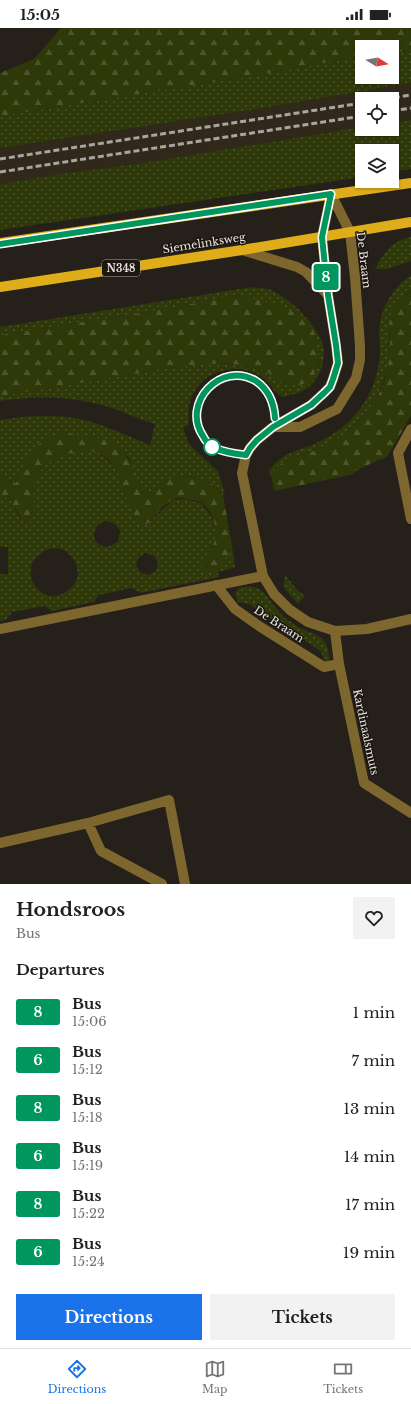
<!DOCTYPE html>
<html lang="en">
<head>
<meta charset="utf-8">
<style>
  :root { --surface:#fff; --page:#f2f2f2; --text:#202124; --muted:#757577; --line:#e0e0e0; --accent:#1a73e8 }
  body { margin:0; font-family:"Libre Baskerville",serif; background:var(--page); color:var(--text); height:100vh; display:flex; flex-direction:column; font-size:15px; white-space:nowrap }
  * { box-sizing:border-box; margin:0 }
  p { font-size:13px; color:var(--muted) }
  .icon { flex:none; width:22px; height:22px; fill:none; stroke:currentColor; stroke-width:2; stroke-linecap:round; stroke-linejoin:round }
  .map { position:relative; height:856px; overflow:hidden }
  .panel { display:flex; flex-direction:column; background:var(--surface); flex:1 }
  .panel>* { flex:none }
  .badge { padding:0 8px; border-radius:3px; font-size:14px; line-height:26px }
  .needle { width:26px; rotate:101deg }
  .tools { position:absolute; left:355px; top:12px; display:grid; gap:8px }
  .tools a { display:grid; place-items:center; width:44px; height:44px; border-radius:0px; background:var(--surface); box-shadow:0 1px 3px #0004; font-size:20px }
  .map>.badge { position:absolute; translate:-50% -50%; box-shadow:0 0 0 2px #fff }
  h2 { padding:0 16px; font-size:15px; line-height:36px }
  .round { display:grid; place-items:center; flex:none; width:42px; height:42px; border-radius:0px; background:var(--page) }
  .summary { display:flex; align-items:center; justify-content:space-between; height:68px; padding:0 16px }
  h1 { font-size:19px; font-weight:800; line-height:30px }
  .button { display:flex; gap:8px; margin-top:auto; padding:8px 16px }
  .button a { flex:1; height:46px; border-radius:0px; background:var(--accent); color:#fff; font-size:16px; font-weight:800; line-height:46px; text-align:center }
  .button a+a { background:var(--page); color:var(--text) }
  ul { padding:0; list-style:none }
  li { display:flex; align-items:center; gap:12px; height:48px; padding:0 16px }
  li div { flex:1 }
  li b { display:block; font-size:15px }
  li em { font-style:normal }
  li .badge { min-width:44px; font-weight:700; text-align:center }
  .status { display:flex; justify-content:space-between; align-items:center; height:28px; padding:0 20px; background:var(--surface); direction:ltr }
  .status svg { height:11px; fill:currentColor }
  .tabs { display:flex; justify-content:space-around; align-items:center; height:56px; border-top:1px solid var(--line); background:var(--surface); font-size:11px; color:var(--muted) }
  .tabs a { display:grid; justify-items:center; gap:2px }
  .tabs .active { color:var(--accent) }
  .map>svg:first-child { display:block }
  .built { fill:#31281c }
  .grass { fill:url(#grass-dots); fill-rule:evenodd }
  .forest { fill:url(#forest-firs) }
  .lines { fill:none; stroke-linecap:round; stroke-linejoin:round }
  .minor { stroke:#7e672e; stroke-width:10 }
  .major { stroke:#dead19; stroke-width:10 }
  .rail { stroke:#a9a5a0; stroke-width:3; stroke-dasharray:6 3; stroke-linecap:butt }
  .line-casing { stroke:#fff; stroke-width:9 }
  .line { stroke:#00965e; stroke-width:6 }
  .stop-dot { fill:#fff; stroke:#00965e; stroke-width:2 }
  .labels { text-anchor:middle; stroke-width:3; stroke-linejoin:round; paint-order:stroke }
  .shield { fill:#1c1711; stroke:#aba6a2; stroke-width:1 }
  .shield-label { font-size:10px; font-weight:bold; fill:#e8e4e0 }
  .street-label { font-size:11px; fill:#e8e4e0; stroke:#1c1711 }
</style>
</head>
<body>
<div class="status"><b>15:05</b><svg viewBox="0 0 49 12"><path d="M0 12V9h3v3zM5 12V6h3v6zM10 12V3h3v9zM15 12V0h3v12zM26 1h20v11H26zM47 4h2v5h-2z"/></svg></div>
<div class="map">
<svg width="411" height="856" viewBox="0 0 411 856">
  <defs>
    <pattern id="grass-dots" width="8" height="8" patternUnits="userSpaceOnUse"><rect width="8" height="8" fill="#2e3808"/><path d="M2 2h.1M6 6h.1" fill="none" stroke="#4c552c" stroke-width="1.8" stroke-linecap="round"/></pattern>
    <pattern id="forest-firs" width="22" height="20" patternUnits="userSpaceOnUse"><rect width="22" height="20" fill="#2e3808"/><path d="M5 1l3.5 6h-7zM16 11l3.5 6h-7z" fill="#4c552c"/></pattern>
  </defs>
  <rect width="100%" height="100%" fill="#26201a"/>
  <!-- built -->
  <path class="built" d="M411 55V92L392 95V71H362V99L142 135 59 146 0 156V120L251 82Z"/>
  <!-- grass -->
  <path class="grass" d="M411 23V55L251 82 0 120V88L252 48 362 28V49H392V24Z
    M411 92V141L392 144V123H362V149L0 202V156L59 146 142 135 362 99V101H392V95Z
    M411 209V233L387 241H375C383 226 393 212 411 209Z
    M411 248V264L406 266C401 277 393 288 390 299 388 306 390 314 390 320 388 350 376 378 354 398 341 410 328 417 312 423 296 430 282 431 271 446L268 444C283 424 292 425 314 416 338 406 359 388 370 364 376 352 379 338 380 325 380 315 378 304 380 295 383 277 395 257 411 248Z
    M252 259C259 260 265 260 271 262 291 271 316 296 323 317 326 330 321 348 311 357 304 364 292 367 283 369 273 364 269 353 260 348 238 334 205 342 193 366 188 376 188 386 189 397L183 399 188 414 195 422 218 443 225 466H223C211 450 183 443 166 453 159 456 154 466 145 465L142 462 129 430 119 420 109 413 102 411 68 406 54 408 45 411 17 450 15 455 0 447V392C34 387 68 385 101 397 117 403 133 410 150 417L155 396C140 392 127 385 112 380 74 368 39 367 0 373V368L182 338 212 335 237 337 253 339 270 345 284 355 306 354 312 348 319 334 305 292 284 281 269 275 238 267 148 284 0 307V299Z
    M88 423 97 424 113 437 117 445 135 492 148 495 173 472 184 471 201 475 212 489 216 505 213 517 203 533 202 540 208 545 230 522 232 518 235 539 230 541 218 544 219 549 140 565 132 560 99 567 94 574 52 583 45 578 12 584 6 592 0 593V546H8V519H0V465L11 473 20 491 34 489C34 481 32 472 33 464 36 432 62 425 88 423ZM104 493C112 493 116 496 120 503L118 513C101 530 82 504 104 493ZM52 520C54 521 58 520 61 521 73 525 80 539 77 551 75 556 71 560 67 563 41 584 8 534 52 520ZM145 525 153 527 158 534 156 543 149 547 141 545 136 538 138 530Z
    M285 547 297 562 305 568 298 576 283 558Z
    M251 558C266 563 266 568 276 580 281 587 289 593 297 598 305 604 318 605 324 613 328 618 328 625 330 631L327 634 324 633 321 623 249 576 238 574 235 565 239 560Z"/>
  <!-- forest -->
  <path class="forest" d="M61 0H411V23L392 24V19H362V28L252 48 0 88V45L34 31Z
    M411 264V388L387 429 376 433 354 444V446L274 463 271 446C282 431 296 430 313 423 339 413 361 396 375 372 385 357 389 337 390 319 391 308 387 293 392 283 396 275 403 268 411 264Z
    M238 267C259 271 297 280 310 297 316 305 317 314 318 323 319 334 317 345 308 353 293 365 277 348 264 343 237 333 210 335 182 338L0 368V307L148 284Z
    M60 406C69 405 79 407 88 409 95 410 103 410 110 413 128 423 135 443 142 462L145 465C154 466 159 456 166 453 183 443 211 450 223 466L232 518 229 526 215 543 208 545C204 543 201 540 202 535 204 529 211 523 213 517 218 504 215 484 202 475 197 472 187 471 181 470 167 470 157 486 148 495 143 498 138 496 135 492L116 442C112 435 105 428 98 425 94 423 88 423 83 424 63 425 44 431 36 452 31 465 37 478 33 491L29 495 23 494 11 473 0 465V447L14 455H16C24 432 35 411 60 406Z"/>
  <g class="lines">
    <!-- minor -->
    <path class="minor" d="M331 166 322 209 328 267 336 317 338 335 333 351 330 359 324 365 311 377 273 399 257 412 250 420 246 427 242 445 263 548 274 566 290 582 308 594 335 603 367 601 411 591
      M242 222 297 239 306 244 328 267
      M273 399H300L337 381 356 350 360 332V318L355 249 350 204 331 166
      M411 401 398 425 411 491
      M216 557 235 581 259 598 324 639 339 636
      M0 601 263 548
      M335 603 339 636 364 755 411 785
      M88 795 101 823 162 856
      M0 815 88 795 169 772 185 856"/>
    <!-- major -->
    <path class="major" d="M0 215 411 155
      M0 259 242 222 411 194"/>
    <!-- rail -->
    <path class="rail" d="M385 71 411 67
      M392 83 411 80
      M0 131 362 75
      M0 144 362 88"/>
  </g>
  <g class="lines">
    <defs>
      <path id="line" d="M0 216 331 166 322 209 328 267 336 317 338 335 333 351 330 359 324 365 311 377 273 399 257 412 250 420 246 427C236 426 223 424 213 419 209 417 205 412 203 408 181 375 221 332 256 353 269 362 274 374 275 390"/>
    </defs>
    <!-- line casing -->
    <use href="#line" class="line-casing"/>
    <!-- line -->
    <use href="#line" class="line"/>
  </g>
  <!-- markers -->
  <circle class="stop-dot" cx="212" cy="419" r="8"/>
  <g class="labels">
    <!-- shield labels -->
    <rect class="shield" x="102" y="232" width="38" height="16" rx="3"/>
    <g class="shield-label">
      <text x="121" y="244">N348</text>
    </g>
    <!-- street labels -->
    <g class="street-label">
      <text transform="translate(204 215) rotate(-9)" y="4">Siemelinksweg</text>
      <text transform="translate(364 232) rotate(83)" y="4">De Braam</text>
      <text transform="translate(279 596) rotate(33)" y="4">De Braam</text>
      <text transform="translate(366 704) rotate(78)" y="4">Kardinaalsmuts</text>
    </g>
  </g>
</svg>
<div class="tools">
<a><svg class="needle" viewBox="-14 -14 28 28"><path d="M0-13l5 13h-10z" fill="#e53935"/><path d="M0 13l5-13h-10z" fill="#757577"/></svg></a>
<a><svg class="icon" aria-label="locate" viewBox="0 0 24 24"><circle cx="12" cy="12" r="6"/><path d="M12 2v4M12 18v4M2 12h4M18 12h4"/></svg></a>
<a><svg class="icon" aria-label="layers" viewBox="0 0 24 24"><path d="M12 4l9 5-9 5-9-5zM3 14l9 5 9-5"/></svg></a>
</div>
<b class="badge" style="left:326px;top:249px;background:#00965e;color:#fff">8</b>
</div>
<section class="panel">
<div class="summary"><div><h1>Hondsroos</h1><p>Bus</p></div><a class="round"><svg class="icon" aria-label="heart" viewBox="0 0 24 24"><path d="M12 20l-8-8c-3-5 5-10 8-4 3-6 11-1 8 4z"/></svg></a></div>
<h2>Departures</h2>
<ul>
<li><span class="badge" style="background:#00965e;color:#fff">8</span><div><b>Bus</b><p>15:06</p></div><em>1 min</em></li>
<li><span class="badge" style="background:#00965e;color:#fff">6</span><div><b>Bus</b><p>15:12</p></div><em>7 min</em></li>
<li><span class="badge" style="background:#00965e;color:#fff">8</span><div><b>Bus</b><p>15:18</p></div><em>13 min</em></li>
<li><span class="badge" style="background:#00965e;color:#fff">6</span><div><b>Bus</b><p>15:19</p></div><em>14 min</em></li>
<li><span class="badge" style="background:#00965e;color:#fff">8</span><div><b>Bus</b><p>15:22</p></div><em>17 min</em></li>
<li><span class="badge" style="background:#00965e;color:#fff">6</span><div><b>Bus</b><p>15:24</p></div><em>19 min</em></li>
</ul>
<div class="button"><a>Directions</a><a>Tickets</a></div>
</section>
<nav class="tabs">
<a class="active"><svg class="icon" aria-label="directions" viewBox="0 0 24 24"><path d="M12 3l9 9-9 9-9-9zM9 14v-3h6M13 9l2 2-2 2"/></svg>Directions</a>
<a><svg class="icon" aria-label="map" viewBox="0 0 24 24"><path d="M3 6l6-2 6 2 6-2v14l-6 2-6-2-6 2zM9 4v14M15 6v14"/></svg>Map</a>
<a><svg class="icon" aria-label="tickets" viewBox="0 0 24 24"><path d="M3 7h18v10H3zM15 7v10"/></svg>Tickets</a>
</nav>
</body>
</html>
